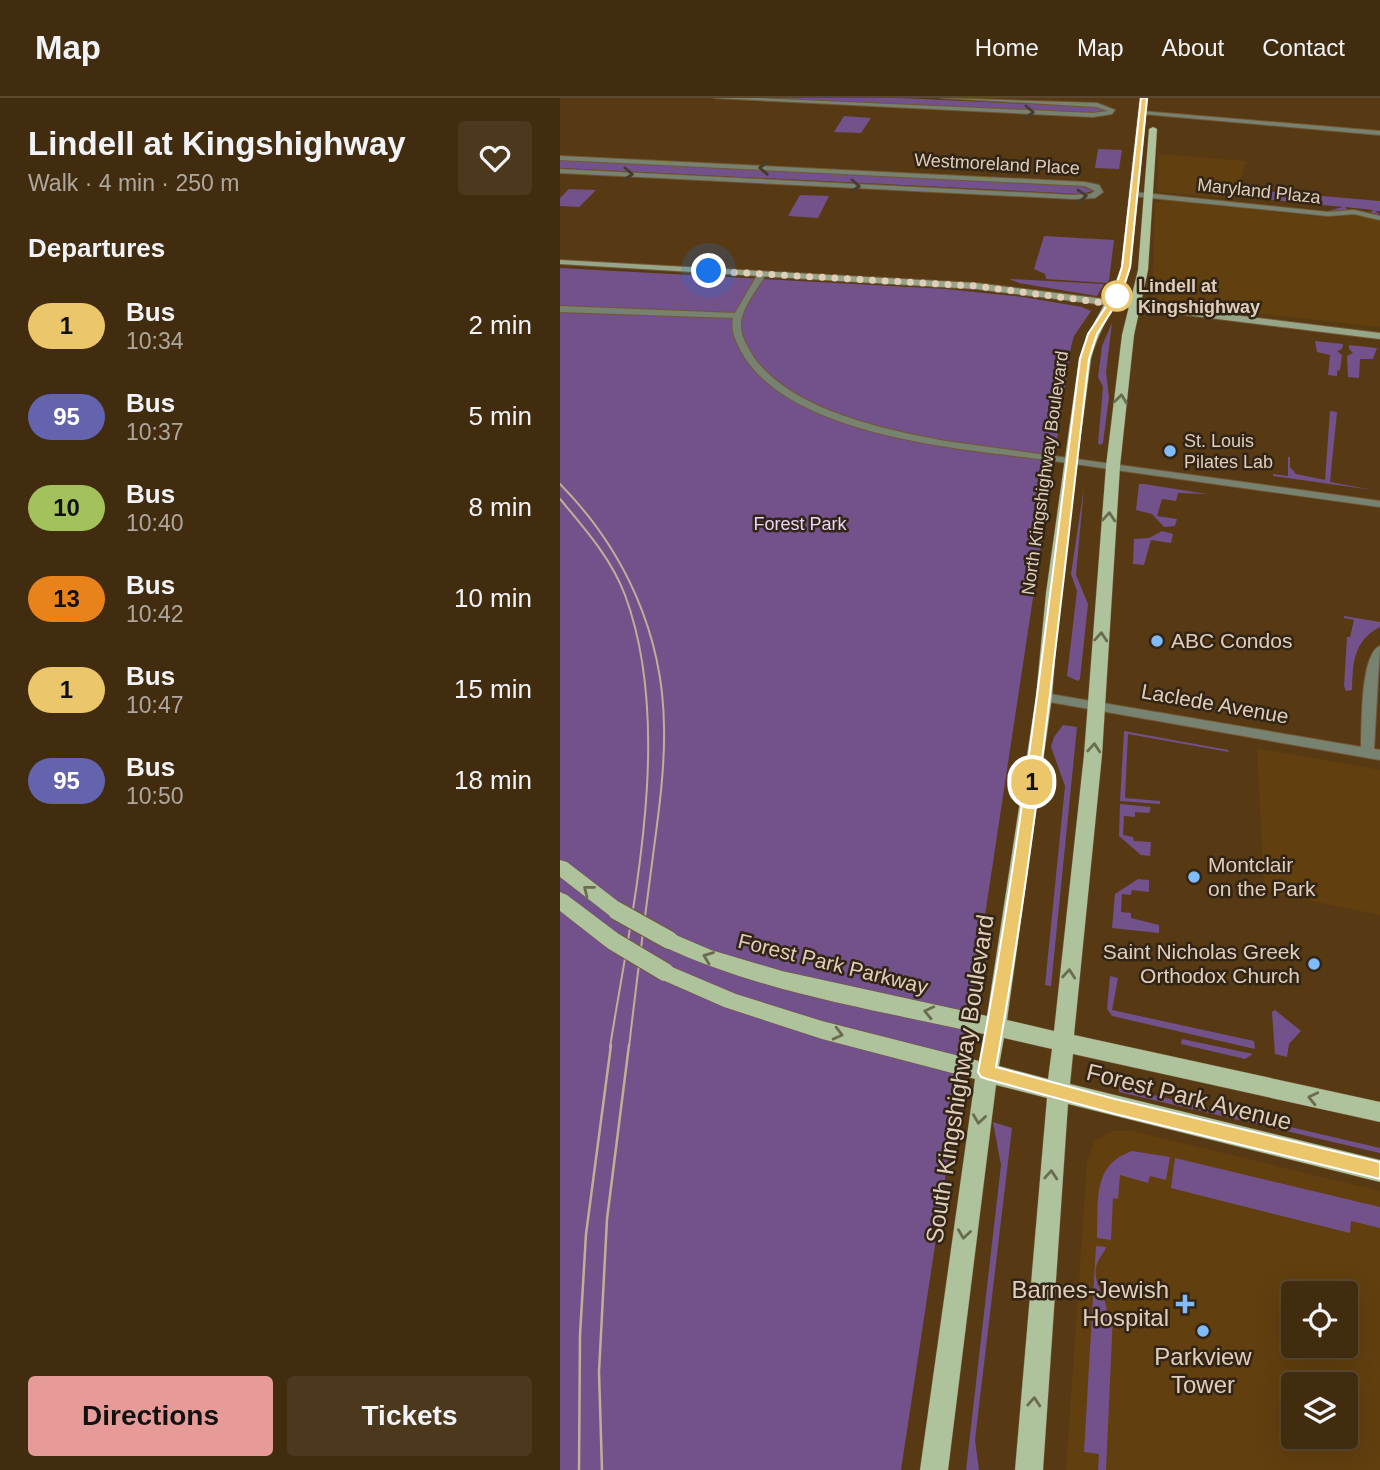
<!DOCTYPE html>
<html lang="en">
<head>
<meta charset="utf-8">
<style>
  :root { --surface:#412c0f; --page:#4c381d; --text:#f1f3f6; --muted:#aea79e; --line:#5a482f; --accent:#e69b98 }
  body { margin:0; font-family:Helvetica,sans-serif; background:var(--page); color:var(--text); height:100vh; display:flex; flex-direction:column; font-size:26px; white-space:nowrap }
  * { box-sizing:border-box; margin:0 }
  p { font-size:23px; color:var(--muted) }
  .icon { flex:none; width:38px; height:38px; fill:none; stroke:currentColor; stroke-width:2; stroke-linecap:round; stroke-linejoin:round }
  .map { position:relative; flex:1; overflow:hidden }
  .details { display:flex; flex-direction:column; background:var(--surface); width:560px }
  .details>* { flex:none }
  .badge { padding:0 14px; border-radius:23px; font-size:24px; line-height:46px }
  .controls { position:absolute; left:721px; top:1183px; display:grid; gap:14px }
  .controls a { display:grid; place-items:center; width:77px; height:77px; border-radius:7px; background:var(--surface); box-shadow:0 7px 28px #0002,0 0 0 2px var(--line); font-size:35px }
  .you { position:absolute; width:35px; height:35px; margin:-18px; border:5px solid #fff; border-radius:50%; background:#1a73e8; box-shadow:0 0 0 10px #1a73e833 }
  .map>.badge { position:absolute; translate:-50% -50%; box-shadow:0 0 0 4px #fff }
  h2 { padding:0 28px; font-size:26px; line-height:63px }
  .round { display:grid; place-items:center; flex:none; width:74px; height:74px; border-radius:7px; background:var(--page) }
  .overview { display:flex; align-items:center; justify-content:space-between; height:119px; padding:0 28px }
  h1 { font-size:33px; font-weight:700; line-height:52px }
  .button { display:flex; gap:14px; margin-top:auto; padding:14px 28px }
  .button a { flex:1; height:80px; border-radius:7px; background:var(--accent); color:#111; font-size:28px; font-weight:700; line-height:80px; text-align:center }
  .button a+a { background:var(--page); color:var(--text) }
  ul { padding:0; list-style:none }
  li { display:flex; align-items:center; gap:21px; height:91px; padding:0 28px }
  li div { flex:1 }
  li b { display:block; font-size:26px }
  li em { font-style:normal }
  li .badge { min-width:77px; font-weight:700; text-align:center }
  header { display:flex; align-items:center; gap:42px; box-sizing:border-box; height:98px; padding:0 35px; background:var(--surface); border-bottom:2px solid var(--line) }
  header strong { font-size:33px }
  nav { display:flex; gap:38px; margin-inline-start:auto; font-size:24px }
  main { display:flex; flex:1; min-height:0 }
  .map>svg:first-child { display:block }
  .built { fill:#613f0f; fill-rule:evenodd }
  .green { fill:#73518b }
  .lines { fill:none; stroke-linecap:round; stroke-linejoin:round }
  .minor-casing { stroke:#725835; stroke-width:2 }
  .secondary-casing { stroke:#725835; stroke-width:2 }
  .primary-casing { stroke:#725835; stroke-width:1 }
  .minor { fill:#788270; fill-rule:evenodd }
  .secondary { fill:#97a689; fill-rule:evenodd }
  .primary { fill:#aec29c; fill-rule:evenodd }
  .tram-far1 { stroke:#c2ad96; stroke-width:2 }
  .tram { stroke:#c2ad96; stroke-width:2.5 }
  .primary-bridge-casing { stroke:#725835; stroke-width:20; stroke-linecap:butt }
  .primary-bridge { stroke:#aec29c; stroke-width:18 }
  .oneway { stroke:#443c2c }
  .oneway2 { stroke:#6a6c52 }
  .line { fill:#ebc66b; stroke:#fff; stroke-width:2 }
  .walk { stroke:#e0cebb; stroke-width:7; stroke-dasharray:0 12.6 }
  .stop-dot { fill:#fff; stroke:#ebc66b; stroke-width:3.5 }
  .poi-dot { fill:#81bcfa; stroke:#322515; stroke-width:2.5 }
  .labels { text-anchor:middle; stroke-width:5; stroke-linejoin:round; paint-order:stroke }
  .far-street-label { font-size:18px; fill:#e0cebb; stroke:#322515 }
  .far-stop-label { font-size:18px; font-weight:bold; fill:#e0cebb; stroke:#322515; text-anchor:start }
  .far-poi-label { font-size:18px; fill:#e0cebb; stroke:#322515; text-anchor:start }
  .far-park-label { font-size:18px; fill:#e9d4fa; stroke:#322515 }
  .poi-label { font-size:21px; fill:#e0cebb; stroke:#322515; text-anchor:start }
  .street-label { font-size:21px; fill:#e0cebb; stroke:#322515 }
  .near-street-label { font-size:24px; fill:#e0cebb; stroke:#322515 }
  .near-poi-label { font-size:24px; fill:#e0cebb; stroke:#322515; text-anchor:end }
</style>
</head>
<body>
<header>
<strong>Map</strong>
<nav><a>Home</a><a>Map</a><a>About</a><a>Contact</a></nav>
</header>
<main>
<section class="details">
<div class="overview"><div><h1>Lindell at Kingshighway</h1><p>Walk · 4 min · 250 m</p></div><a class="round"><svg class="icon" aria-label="heart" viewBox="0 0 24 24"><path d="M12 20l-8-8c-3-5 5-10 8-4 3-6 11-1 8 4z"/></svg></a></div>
<h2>Departures</h2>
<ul>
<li><span class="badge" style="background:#ebc66b;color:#111">1</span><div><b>Bus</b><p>10:34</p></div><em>2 min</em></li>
<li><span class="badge" style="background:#6364ad;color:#fff">95</span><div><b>Bus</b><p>10:37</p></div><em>5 min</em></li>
<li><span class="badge" style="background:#a3c25b;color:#111">10</span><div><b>Bus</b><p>10:40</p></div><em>8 min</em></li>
<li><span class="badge" style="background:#e8831c;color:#111">13</span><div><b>Bus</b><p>10:42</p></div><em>10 min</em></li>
<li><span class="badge" style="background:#ebc66b;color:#111">1</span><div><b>Bus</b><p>10:47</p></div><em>15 min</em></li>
<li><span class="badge" style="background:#6364ad;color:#fff">95</span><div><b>Bus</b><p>10:50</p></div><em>18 min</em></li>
</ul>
<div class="button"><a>Directions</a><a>Tickets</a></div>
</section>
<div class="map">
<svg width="820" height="1372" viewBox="0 0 820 1372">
  <rect width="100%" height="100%" fill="#573a14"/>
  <!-- built -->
  <path class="built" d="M598 56 686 63 675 101 598 94Z
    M603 102 761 119 798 117 820 122V229L592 204 595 105Z
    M697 650 820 672V817L704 793Z
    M552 1033H572L820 1093V1372H506L527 1065 534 1044ZM733 1195H786V1248H733ZM733 1286H786V1339H733Z"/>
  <!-- green -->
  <path class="green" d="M197 0H340L535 9 545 12 534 15Z
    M284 18 311 20 301 35 274 34Z
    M538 51 562 52 559 71 535 70Z
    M0 62 522 88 533 93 521 96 0 70Z
    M9 91 36 92 19 109 0 108V100Z
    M693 92 820 103V113H815L820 117 810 114 814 112 785 109 787 112 768 113 783 109 692 100Z
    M240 97 269 98 258 120 228 118Z
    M484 138 554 142 549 182 547 185 486 181 485 176 474 171Z
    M0 170 386 191 463 199 522 209 531 213 514 238 511 249 341 1372H0Z
    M449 181 544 186 537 198 459 185Z
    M552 225 546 274 549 299 543 345 540 347 538 345 543 289 538 279 542 248Z
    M755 243 783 246 782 251 777 253 782 257 780 272 777 273V278L768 277 770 257 757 254Z
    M789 247 817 250 813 261H800L799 280 788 279 787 258 793 255 789 251Z
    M770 313 777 314 770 384 813 392 713 378V376L728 378V359H730V369L736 376 765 382Z
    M579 386H584L647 396 618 395 616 403 602 401 597 418 617 421 615 428 604 429 592 416 576 412Z
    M524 389 516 477 528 506 520 581 518 583 507 578 517 493 511 476Z
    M602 433 613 436 611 445 591 442 584 467 573 466 574 441 589 440Z
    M784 518 820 524V529C793 543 793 565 792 592L786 593 784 588 787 539H790L794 522 784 520Z
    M503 627 517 629 491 888 485 887 505 688 491 649 494 639Z
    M564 633 668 652 669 654 568 636 565 700 600 703V706L560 703Z
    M560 706 591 709 589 715 575 714V719L564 718 563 737 573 739 574 743 591 744 590 758 581 757 559 738Z
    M578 781 589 782V794L572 792 571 797 562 796 561 814 571 815V820L599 827V835L552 830 555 796Z
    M550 878 558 880 552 912 694 943 695 951 552 918 547 911Z
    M715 912 741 933 729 946 727 959 715 956 712 914Z
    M622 941 693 956 685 961 621 946Z
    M559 989 820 1050V1055L559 994Z
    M433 1024 452 1030 415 1342 419 1372H406L441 1067Z
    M572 1053 610 1059 606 1082 590 1078 588 1085 560 1077 558 1101 553 1100 551 1142 537 1140C539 1104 531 1067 572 1053Z
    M615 1060 820 1109V1130L791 1123 790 1135 611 1090Z
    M536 1148 546 1149C544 1156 537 1161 536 1170 533 1187 547 1199 547 1215L553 1217 546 1372H538L539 1356 524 1354Z"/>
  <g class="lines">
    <defs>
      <path id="minor" d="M154 0H199L533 15 548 13 536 9 381 0 537 5 555 12 552 16 533 19Z
        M581 13 820 33V37L583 16Z
        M0 58 525 84 539 87 543 94 535 100 514 101 0 75V71L514 97 530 96 535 93 525 88 0 62Z
        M574 94 768 114 794 112 820 118V122L794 116 768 118 571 98V94Z
        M199 174 206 176C197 192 181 210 181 228 181 239 188 249 193 258 230 312 325 332 386 343L820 403V409C734 397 648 385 563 373 529 368 496 363 463 359 382 349 234 334 185 260 178 248 170 235 173 220L0 214V208L175 215Z
        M820 548 814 651 820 652V662L484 603 477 599 484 595 801 649C802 628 800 556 820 548Z"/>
      <path id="secondary" d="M0 162 416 185 820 235V241L416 191 0 166Z"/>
      <path id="primary" d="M580 0H588L571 169C561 202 539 228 531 261L500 495 492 599 447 922 494 933 524 657 546 368 562 237 578 172 589 31 593 29 597 31 588 172 574 237 560 368 542 657 514 937 820 1004V1024L513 956 510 986 820 1062V1084L508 1006 483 1372H455L487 1000 436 987 388 1372H360L415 981 262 941 164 909 98 880 95 874 98 868 105 866 176 896 262 923 419 963 424 936C316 912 203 895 102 848L99 842 102 836 109 834 151 852 222 873 427 918 476 599 486 495 519 261C528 228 551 202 561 169ZM444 940 492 951 488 981 439 968Z
        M0 762 7 764 64 808 67 813 64 818 57 821 50 818 0 779Z
        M0 794 7 797 60 837 63 843 60 849 53 851 46 849 0 813Z"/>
    </defs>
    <!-- minor casing -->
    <use href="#minor" class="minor-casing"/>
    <!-- secondary casing -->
    <use href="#secondary" class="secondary-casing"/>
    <!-- primary casing -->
    <use href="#primary" class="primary-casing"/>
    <!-- minor -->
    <use href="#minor" class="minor"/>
    <!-- secondary -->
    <use href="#secondary" class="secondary"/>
    <!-- primary -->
    <use href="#primary" class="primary"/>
    <!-- tram-far1 -->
    <path class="tram-far1" d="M0 386C64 451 103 536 104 628 105 674 98 719 92 765 84 826 76 888 69 949
      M0 401C25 431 51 460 65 497 115 632 72 810 50 949"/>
    <!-- tram -->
    <path class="tram" d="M19 1372 20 1237 26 1136 51 947
      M42 1372 39 1274 47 1121 69 947"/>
    <defs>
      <path id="primary-bridge" d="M57 813 109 842
        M53 843 105 874"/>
    </defs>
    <!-- primary-bridge casing -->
    <use href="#primary-bridge" class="primary-bridge-casing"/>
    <!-- primary-bridge -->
    <use href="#primary-bridge" class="primary-bridge"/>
  </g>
  <!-- one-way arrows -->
  <defs><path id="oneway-chevron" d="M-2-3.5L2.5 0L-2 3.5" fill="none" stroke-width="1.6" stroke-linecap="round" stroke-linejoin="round" transform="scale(1.75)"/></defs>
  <g class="oneway">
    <use href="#oneway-chevron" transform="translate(469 14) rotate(3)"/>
    <use href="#oneway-chevron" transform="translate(204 70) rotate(-177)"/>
    <use href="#oneway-chevron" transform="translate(68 76) rotate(3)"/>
    <use href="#oneway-chevron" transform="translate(295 88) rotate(3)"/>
    <use href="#oneway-chevron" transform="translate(522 98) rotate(-4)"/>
  </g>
  <g class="oneway2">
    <use href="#oneway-chevron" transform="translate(561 301) rotate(-83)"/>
    <use href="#oneway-chevron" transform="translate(549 419) rotate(-86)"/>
    <use href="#oneway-chevron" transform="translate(541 539) rotate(-86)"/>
    <use href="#oneway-chevron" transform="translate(534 650) rotate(-86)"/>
    <use href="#oneway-chevron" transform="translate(28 792) rotate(-142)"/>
    <use href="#oneway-chevron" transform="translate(148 859) rotate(-159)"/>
    <use href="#oneway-chevron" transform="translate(509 876) rotate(-85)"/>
    <use href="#oneway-chevron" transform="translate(369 914) rotate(-167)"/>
    <use href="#oneway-chevron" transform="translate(278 936) rotate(14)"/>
    <use href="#oneway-chevron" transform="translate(753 1000) rotate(-167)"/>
    <use href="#oneway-chevron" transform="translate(419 1021) rotate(98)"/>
    <use href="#oneway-chevron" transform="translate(491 1077) rotate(-86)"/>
    <use href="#oneway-chevron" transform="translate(404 1136) rotate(98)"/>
    <use href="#oneway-chevron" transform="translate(474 1304) rotate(-86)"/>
  </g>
  <!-- line -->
  <path class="line" d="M581 0H587L570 169 561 198 537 236 529 261C501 497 478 735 436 969L555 1001 820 1064V1081L555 1016 427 981 421 979 418 974C463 738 489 499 520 261L528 236 553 198 562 169Z"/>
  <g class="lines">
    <!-- walk -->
    <path class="walk" d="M149 173 416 188 552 206 557 198"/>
  </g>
  <!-- markers -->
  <circle class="stop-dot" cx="557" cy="198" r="14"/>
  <g class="poi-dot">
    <circle cx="610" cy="353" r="7"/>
    <circle cx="597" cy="543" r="7"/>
    <circle cx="634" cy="779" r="7"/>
    <circle cx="754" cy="866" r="7"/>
    <path d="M621.5 1195.5h7v7h7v7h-7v7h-7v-7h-7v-7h7z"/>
    <circle cx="643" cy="1233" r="7"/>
  </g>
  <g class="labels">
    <!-- far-street labels -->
    <g class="far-street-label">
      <text transform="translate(437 66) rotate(3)" y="6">Westmoreland Place</text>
      <text transform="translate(699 93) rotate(6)" y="6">Maryland Plaza</text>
      <text transform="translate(485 375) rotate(-82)" y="6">North Kingshighway Boulevard</text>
    </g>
    <!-- far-stop labels -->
    <g class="far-stop-label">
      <text x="578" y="194">Lindell at<tspan x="578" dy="21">Kingshighway</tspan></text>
    </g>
    <!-- far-poi labels -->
    <g class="far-poi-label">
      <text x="624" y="349">St. Louis<tspan x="624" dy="21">Pilates Lab</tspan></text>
    </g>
    <!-- far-park labels -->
    <g class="far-park-label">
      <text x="240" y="432">Forest Park</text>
    </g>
    <!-- poi labels -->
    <g class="poi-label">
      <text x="611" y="550">ABC Condos</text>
      <text x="648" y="774">Montclair<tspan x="648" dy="24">on the Park</tspan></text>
      <text x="740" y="861" text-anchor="end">Saint Nicholas Greek<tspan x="740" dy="24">Orthodox Church</tspan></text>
    </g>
    <!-- street labels -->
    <g class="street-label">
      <text transform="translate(655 606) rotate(10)" y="7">Laclede Avenue</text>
      <text transform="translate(273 866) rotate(14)" y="7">Forest Park Parkway</text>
    </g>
    <!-- near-street labels -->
    <g class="near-street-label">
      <text transform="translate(400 981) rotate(-81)" y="8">South Kingshighway Boulevard</text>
      <text transform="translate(629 999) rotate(14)" y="8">Forest Park Avenue</text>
    </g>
    <!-- near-poi labels -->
    <g class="near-poi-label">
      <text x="609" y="1200">Barnes-Jewish<tspan x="609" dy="28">Hospital</tspan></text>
      <text x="643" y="1267" text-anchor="middle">Parkview<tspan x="643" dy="28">Tower</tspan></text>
    </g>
  </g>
</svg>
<div class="controls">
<a><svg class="icon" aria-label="locate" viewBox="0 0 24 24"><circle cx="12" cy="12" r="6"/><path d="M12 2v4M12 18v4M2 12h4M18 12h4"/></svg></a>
<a><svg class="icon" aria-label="layers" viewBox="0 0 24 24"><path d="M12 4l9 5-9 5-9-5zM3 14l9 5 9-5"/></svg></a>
</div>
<div class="you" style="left:149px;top:173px"></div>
<b class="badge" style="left:472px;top:684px;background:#ebc66b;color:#111">1</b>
</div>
</main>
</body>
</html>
